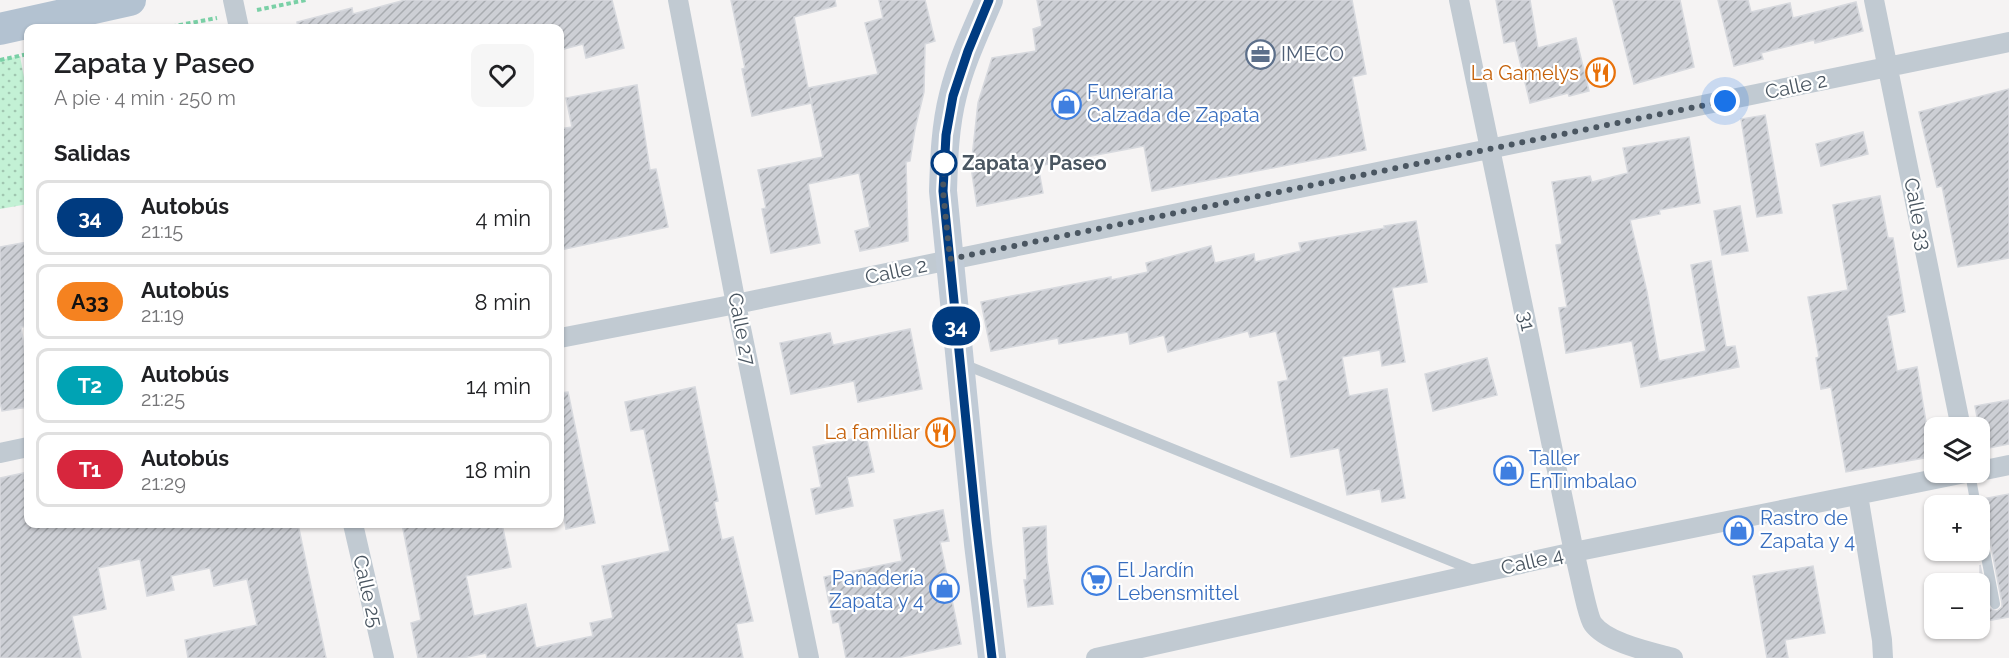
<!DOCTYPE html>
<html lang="es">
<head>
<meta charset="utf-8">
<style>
  :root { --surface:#fff; --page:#f6f6f6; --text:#202124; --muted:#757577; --line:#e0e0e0 }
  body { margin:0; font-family:Raleway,sans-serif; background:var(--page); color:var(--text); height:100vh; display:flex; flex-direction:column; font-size:22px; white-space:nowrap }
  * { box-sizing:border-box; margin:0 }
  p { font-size:20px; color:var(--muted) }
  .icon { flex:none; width:33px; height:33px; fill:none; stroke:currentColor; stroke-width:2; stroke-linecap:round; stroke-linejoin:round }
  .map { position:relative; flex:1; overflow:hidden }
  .details { position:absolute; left:24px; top:24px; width:540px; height:504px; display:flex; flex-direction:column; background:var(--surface); border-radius:12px; box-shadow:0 2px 4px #0004 }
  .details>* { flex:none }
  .badge { padding:0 12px; border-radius:20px; font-size:21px; line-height:39px }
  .buttons { position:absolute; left:1924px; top:417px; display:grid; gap:12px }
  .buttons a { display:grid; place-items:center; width:66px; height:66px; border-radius:12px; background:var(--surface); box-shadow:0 2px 4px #0004; font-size:30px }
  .you { position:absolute; width:30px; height:30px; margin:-15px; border:4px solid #fff; border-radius:50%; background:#1a73e8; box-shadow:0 0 0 9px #1a73e833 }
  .map>.badge { position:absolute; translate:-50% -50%; box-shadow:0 0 0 3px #fff }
  h2 { padding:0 30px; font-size:22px; line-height:54px }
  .round { display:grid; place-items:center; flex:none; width:63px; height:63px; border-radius:12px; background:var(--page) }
  .headline { display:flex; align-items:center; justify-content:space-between; height:102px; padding:0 30px }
  h1 { font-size:28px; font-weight:600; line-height:45px }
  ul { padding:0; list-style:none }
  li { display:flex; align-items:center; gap:18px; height:75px; margin:0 12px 9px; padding:0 18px; border:3px solid var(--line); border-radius:12px }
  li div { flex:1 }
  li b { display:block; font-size:22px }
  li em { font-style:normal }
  li .badge { min-width:66px; font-weight:700; text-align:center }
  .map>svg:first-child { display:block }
  .park { fill:url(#park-dots) }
  .building { fill:url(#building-hatch); stroke:#d7d9de; stroke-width:1.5 }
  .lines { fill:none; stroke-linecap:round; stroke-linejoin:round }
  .path { stroke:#7ad0a6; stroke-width:4; stroke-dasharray:4.5 3; stroke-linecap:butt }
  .service { stroke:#c1cad2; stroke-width:10 }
  .minor { stroke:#c1cad2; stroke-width:20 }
  .secondary { stroke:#c1cbd6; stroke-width:28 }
  .primary { stroke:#b3c2d1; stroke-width:32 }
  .line-casing { stroke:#fff; stroke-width:14 }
  .line { stroke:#003b80; stroke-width:9 }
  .walk { stroke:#4a5661; stroke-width:6; stroke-dasharray:0 10.8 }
  .stop-dot { fill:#fff; stroke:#003b80; stroke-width:3 }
  .labels { text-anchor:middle; stroke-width:4.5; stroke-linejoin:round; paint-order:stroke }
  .service-label { font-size:20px; fill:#4e5e75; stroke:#fff; text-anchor:start }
  .food-label { font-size:20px; fill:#c56008; stroke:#fff; text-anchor:end }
  .street-label { font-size:20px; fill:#4a5661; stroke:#fff }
  .shop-label { font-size:20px; fill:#366cbe; stroke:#fff; text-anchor:start }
  .stop-label { font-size:20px; font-weight:bold; fill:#4a5661; stroke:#fff; text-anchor:start }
</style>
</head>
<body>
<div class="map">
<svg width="2009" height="658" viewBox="0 0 2009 658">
  <defs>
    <pattern id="park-dots" width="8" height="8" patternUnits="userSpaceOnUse" patternTransform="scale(1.5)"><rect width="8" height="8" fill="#c3f1d5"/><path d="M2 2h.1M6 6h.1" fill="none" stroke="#a0c6b0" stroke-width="1.8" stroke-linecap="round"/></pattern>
    <pattern id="building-hatch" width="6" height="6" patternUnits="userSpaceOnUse" patternTransform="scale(1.5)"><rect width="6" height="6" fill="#cdcfd5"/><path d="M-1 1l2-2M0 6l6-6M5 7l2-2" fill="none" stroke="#a8abb0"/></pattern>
  </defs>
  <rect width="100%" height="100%" fill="#f5f3f3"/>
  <!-- park -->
  <path class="park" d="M20 56 28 99V204L0 209V60Z"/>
  <!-- building -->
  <path class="building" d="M405 0H612L624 48 586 58 583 44 560 50V28H298L297 22 352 8 353 14Z
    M731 0H835L836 6 794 17 808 88 878 74 865 23 883 18 879 0H925L935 41 925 44 924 92 915 129 910 161 906 162 908 241 860 251 855 231 870 227 859 173 808 184 820 243 771 253 762 209 766 208 758 170 823 157 809 92 812 103 752 116 742 69 745 68Z
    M1037 0H1352L1366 74 1352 77 1366 150 1152 191 1144 146 1038 166 1043 193 977 206 971 167 978 103 992 58 1036 51 1033 29 1042 26Z
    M1496 0H1530L1538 48 1576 38 1589 91 1569 96 1568 93 1530 103 1515 41 1504 43Z
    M1613 0H1680L1694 67 1634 84Z
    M1718 0H1748L1751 12 1790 3 1793 18 1856 2 1863 31 1815 43 1814 40 1761 53 1763 59 1734 66Z
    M637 85 650 170 656 169 668 227 560 250V129L572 127 566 98Z
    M2009 89V258L1958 267 1942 186 1937 187 1919 112Z
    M1765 115 1782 213 1757 217 1741 119Z
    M1863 132 1868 154 1821 166 1816 144Z
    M1689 137 1700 203 1659 210 1660 214 1630 220 1647 292 1659 361 1706 351 1691 265 1711 261 1726 347 1735 346 1739 367 1641 387 1632 341 1566 353 1559 308 1567 307 1556 245 1562 244 1552 182 1590 176 1592 182 1628 173 1623 148Z
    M1880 196 1888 238H1893L1905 312 1887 316 1897 371 1917 367 1926 422 1935 421V456L1846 472 1831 387 1821 389 1816 358 1819 357 1808 297 1848 290 1833 205Z
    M1740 206 1748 251 1722 255 1714 211Z
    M1416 221 1427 282 1392 288 1405 362 1382 366 1380 350 1342 357 1349 396 1387 389 1405 498 1382 502 1380 489 1347 495 1339 448 1291 457 1278 382 1288 380 1276 331 1250 337 1248 331 1168 352 1164 335 1130 344 1128 332 1059 344 1058 338 991 351 981 302 1111 277V280L1148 272 1146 263 1211 246 1215 263 1254 254 1255 262 1301 251 1299 243 1385 228 1384 226Z
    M28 242V326L21 327 28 371V407L2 411 0 402V247Z
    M910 329 922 389 858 402 854 381 791 394 780 343 830 333 833 345Z
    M1487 358 1497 395 1433 411 1425 374Z
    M695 387 718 501 714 502 722 540 733 537 753 621 736 624 743 658H487L486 653 463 658H418L411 623 421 620 402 524H502L511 567 466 576 474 616 526 604 536 648 593 636 590 623 613 618 602 566 670 551 644 429 631 431 625 402Z
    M568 392 595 523 566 529 560 495V393Z
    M2009 400V444L1983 449 1975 406Z
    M866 436 874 472 847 477 853 506 816 514 811 489 821 487 813 447Z
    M28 472V524H298L326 658H188L185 640 257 625 247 579 214 586 210 568 171 576 174 590 147 596 140 559 98 568 106 609 72 616 81 658H0V478Z
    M2009 494V617L1980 622V565L1989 608 1997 611 2002 607V603L1982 499Z
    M943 510 949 541 940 542 961 644 897 658H846L839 622 833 623 824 577 902 561 894 520Z
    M1046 526 1047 559 1053 604 1028 607 1024 580H1027L1023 528Z
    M1813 566 1825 633 1785 640 1788 658H1767L1753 576Z"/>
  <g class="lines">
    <!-- path -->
    <path class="path" d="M257 10 306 0
      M164 28 217 18
      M0 60 28 54"/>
    <!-- service -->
    <path class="service" d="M963 364 1478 572
      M1970 473 1976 506
      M1980 525 1995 604"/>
    <!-- minor -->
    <path class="minor" d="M233 0 239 28
      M678 0 736 304 809 658
      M1459 0 1574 552C1578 565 1587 616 1593 624 1607 643 1651 652 1673 658
      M1874 0 1961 428
      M560 338 736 304 2009 42
      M0 453 28 447
      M1980 471 2009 465
      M1858 495 1882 640 1883 658
      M353 524 384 658
      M1096 658 1574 552 1970 472"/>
    <!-- secondary -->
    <path class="secondary" d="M989 0C976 31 961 62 953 95 945 126 944 159 943 191L978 544 992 658"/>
    <!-- primary -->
    <path class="primary" d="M0 29 130 0"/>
  </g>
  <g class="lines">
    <defs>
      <path id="line" d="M989 0 968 51 953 96 946 135 943 191 976 521 992 658"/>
    </defs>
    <!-- line casing -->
    <use href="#line" class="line-casing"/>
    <!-- line -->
    <use href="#line" class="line"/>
    <!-- walk -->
    <path class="walk" d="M944 163 943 191 950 259 1725 101"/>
  </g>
  <!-- icons -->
  <defs>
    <symbol id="office-ring" viewBox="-11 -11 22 22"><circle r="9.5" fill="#fff" stroke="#5c6f8a" stroke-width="1.5"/><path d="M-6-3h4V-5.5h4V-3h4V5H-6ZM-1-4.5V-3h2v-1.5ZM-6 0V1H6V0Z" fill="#5c6f8a"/></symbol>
    <symbol id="restaurant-ring" viewBox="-11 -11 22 22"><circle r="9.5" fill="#fff" stroke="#e8710a" stroke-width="1.5"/><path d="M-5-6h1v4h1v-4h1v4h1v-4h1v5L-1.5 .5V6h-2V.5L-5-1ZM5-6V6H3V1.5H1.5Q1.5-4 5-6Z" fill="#e8710a"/></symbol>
    <symbol id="shop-ring" viewBox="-11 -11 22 22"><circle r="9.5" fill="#fff" stroke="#3f7fe0" stroke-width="1.5"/><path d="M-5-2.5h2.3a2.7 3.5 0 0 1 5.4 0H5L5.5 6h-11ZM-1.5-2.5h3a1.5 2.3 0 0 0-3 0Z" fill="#3f7fe0"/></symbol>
    <symbol id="supermarket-ring" viewBox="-11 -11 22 22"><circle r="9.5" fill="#fff" stroke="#3f7fe0" stroke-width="1.5"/><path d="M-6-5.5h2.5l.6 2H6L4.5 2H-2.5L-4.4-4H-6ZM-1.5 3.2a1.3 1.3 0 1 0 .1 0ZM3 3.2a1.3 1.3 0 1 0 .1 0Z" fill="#3f7fe0"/></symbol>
  </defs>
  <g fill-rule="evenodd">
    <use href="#office-ring" x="1244" y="38" width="33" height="33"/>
    <use href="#restaurant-ring" x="1584" y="56" width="33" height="33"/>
    <use href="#shop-ring" x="1050" y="88" width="33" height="33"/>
    <use href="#restaurant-ring" x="924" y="416" width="33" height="33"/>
    <use href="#shop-ring" x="1492" y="454" width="33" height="33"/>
    <use href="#shop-ring" x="1722" y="514" width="33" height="33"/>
    <use href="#supermarket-ring" x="1080" y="564" width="33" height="33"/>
    <use href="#shop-ring" x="928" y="572" width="33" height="33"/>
  </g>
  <!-- markers -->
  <circle class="stop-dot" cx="944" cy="163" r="12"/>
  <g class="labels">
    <!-- service labels -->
    <g class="service-label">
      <text x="1281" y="61">IMECO</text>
    </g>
    <!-- food labels -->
    <g class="food-label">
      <text x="1579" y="80">La Gamelys</text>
      <text x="920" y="439">La familiar</text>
    </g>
    <!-- street labels -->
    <g class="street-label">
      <text transform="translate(1796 86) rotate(-12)" y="7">Calle 2</text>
      <text transform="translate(1918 214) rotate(79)" y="7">Calle 33</text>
      <text transform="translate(896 271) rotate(-12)" y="7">Calle 2</text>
      <text transform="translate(1527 321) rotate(78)" y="7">31</text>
      <text transform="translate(742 329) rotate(79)" y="7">Calle 27</text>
      <text transform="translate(1532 561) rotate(-13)" y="7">Calle 4</text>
      <text transform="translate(368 591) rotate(77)" y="7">Calle 25</text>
    </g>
    <!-- shop labels -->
    <g class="shop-label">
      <text x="1087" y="99">Funeraria<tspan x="1087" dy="23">Calzada de Zapata</tspan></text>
      <text x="1529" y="465">Taller<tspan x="1529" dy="23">EnTimbalao</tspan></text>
      <text x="1760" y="525">Rastro de<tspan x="1760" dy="23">Zapata y 4</tspan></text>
      <text x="1117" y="577">El Jardín<tspan x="1117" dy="23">Lebensmittel</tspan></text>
      <text x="924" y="585" text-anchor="end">Panadería<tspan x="924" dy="23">Zapata y 4</tspan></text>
    </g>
    <!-- stop labels -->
    <g class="stop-label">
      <text x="962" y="170">Zapata y Paseo</text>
    </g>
  </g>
</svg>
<div class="buttons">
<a><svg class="icon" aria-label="layers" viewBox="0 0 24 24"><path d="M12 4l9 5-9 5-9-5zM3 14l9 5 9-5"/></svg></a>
<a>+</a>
<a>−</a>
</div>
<div class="you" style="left:1725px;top:101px"></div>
<b class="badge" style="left:956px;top:326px;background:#003b80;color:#fff">34</b>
<section class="details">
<div class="headline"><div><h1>Zapata y Paseo</h1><p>A pie · 4 min · 250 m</p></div><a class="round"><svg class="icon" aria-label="heart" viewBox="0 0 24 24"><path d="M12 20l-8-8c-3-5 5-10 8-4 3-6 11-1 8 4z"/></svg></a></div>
<h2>Salidas</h2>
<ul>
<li><span class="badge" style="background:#003b80;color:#fff">34</span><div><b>Autobús</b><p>21:15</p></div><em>4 min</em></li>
<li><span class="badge" style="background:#f58220;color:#111">A33</span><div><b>Autobús</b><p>21:19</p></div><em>8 min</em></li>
<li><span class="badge" style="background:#00a3b4;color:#fff">T2</span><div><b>Autobús</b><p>21:25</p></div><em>14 min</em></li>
<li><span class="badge" style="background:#d7263d;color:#fff">T1</span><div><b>Autobús</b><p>21:29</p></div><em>18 min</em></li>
</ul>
</section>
</div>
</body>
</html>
